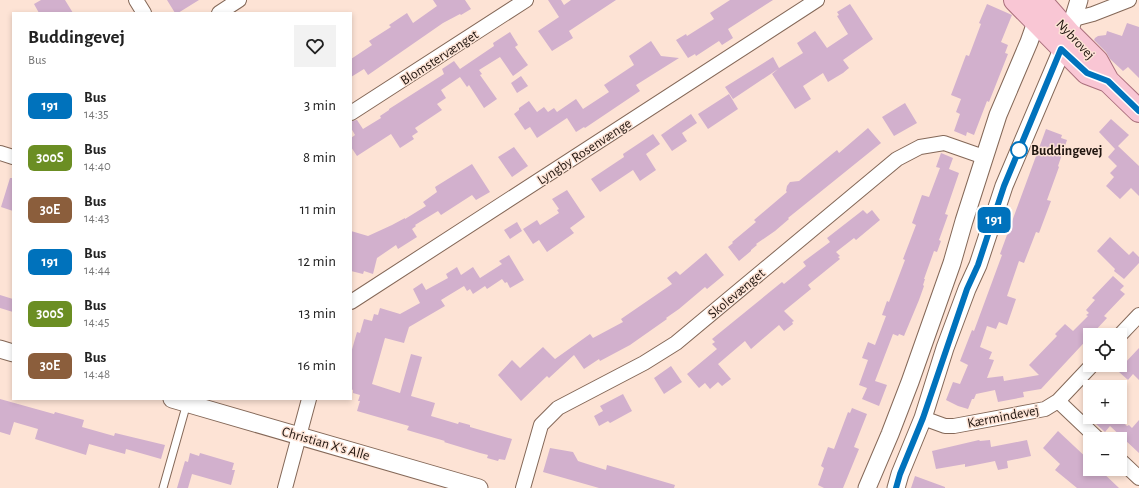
<!DOCTYPE html>
<html lang="en">
<head>
<meta charset="utf-8">
<style>
  :root { --surface:#fff; --page:#f2f2f2; --text:#222; --muted:#767676 }
  body { margin:0; font-family:"Alegreya Sans",sans-serif; background:var(--page); color:var(--text); height:100vh; display:flex; flex-direction:column; font-size:15px; white-space:nowrap }
  * { box-sizing:border-box; margin:0 }
  p { font-size:13px; color:var(--muted) }
  .icon { flex:none; width:22px; height:22px; fill:none; stroke:currentColor; stroke-width:2; stroke-linecap:round; stroke-linejoin:round }
  .map { position:relative; flex:1; overflow:hidden }
  .side { position:absolute; left:12px; top:12px; width:340px; height:388px; display:flex; flex-direction:column; background:var(--surface); border-radius:0px; box-shadow:0 2px 6px #0003 }
  .side>* { flex:none }
  .badge { padding:0 8px; border-radius:6px; font-size:14px; line-height:26px }
  .controls { position:absolute; left:1083px; top:328px; display:grid; gap:8px }
  .controls a { display:grid; place-items:center; width:44px; height:44px; border-radius:0px; background:var(--surface); box-shadow:0 2px 6px #0003; font-size:20px }
  .map>.badge { position:absolute; translate:-50% -50%; box-shadow:0 0 0 2px #fff }
  .round { display:grid; place-items:center; flex:none; width:42px; height:42px; border-radius:0px; background:var(--page) }
  .overview { display:flex; align-items:center; justify-content:space-between; height:68px; padding:0 16px }
  h1 { font-size:19px; font-weight:600; line-height:30px }
  ul { padding:0; list-style:none }
  li { display:flex; align-items:center; gap:12px; height:52px; padding:0 16px }
  li div { flex:1 }
  li b { display:block; font-size:15px }
  li em { font-style:normal }
  li .badge { min-width:44px; font-weight:700; text-align:center }
  .map>svg:first-child { display:block }
  .building { fill:#d2b0cd }
  .lines { fill:none; stroke-linecap:round; stroke-linejoin:round }
  .service-casing { stroke:#846858; stroke-width:9 }
  .minor-casing { stroke:#846858; stroke-width:16 }
  .tertiary-casing { stroke:#846858; stroke-width:19 }
  .primary-casing { stroke:#aa6f7c; stroke-width:24 }
  .service { stroke:#fff; stroke-width:7 }
  .minor { stroke:#fff; stroke-width:14 }
  .tertiary { stroke:#fff; stroke-width:17 }
  .primary { stroke:#f9c6d4; stroke-width:22 }
  .line-casing { stroke:#fff; stroke-width:9 }
  .line { stroke:#0072bc; stroke-width:6 }
  .stop-dot { fill:#fff; stroke:#0072bc; stroke-width:2 }
  .labels { text-anchor:middle; stroke-width:3; stroke-linejoin:round; paint-order:stroke }
  .street-label { font-size:14px; fill:#20150f; stroke:#fde3d5 }
  .stop-label { font-size:14px; font-weight:bold; fill:#20150f; stroke:#fde3d5; text-anchor:start }
</style>
</head>
<body>
<div class="map">
<svg width="1139" height="488" viewBox="0 0 1139 488">
  <rect width="100%" height="100%" fill="#fde3d5"/>
  <!-- building -->
  <path class="building" d="M41 0H65L73 13H39L34 4Z
    M167 0H199L178 13H175Z
    M433 0H465L471 9 461 15 460 14 443 23 368 75 364 69 351 77V59L372 45 369 41 391 27 389 25 407 13 413 23 437 6Z
    M548 0H561L564 5 571 0H616L569 31 573 38 552 51 538 31 559 17Z
    M730 0H773L728 29 733 38 722 45 719 41 696 56 695 54 688 58 676 40 686 34 687 36 714 19 710 13Z
    M850 4 873 39 843 60 849 68 843 73 828 82 823 73 803 86 811 99 795 109 772 74 778 69 733 99 725 87 773 57 779 68 803 53 797 43 815 31 827 48 848 34 837 16 839 15 837 12Z
    M987 4 1012 15 1001 42 1008 45 1005 53 1008 54 989 102 987 101 974 135 967 132 966 136 954 131 960 114 956 112 961 99 951 95 966 55 969 56 981 24 979 23Z
    M1127 23 1139 27V78L1128 67 1123 71 1110 59 1106 52 1094 40 1095 38 1098 36 1106 35 1107 31 1122 36Z
    M510 32 518 45 515 47 528 65 513 76 500 57 479 70 482 74 480 75 497 99 484 108 469 85 467 87 460 77 441 90 446 98 437 104 442 110 415 128 418 132 412 136 414 139 400 148 391 134 357 156 351 147V138L355 135 351 128V121L357 120 363 129 381 118 380 116 389 110V109L444 74 442 69 454 61 460 69 494 46 493 43Z
    M651 41 661 56 679 58 636 85 640 91 585 128 584 127 576 132 567 118 537 138 530 127 525 130 514 114 519 110V108L529 101 537 112 544 107 548 112 554 108 557 112 576 99 583 109 609 92 604 85 634 65 629 56Z
    M521 76 528 86 517 93 511 83Z
    M729 94 738 109 708 129 698 114Z
    M905 103 917 123 894 136 882 117Z
    M691 114 697 123 682 133 687 141 672 151 661 135Z
    M1111 119 1129 135 1118 146 1139 166V196L1131 188 1120 199 1106 186 1114 177 1110 173 1117 166 1108 157 1115 149 1099 132Z
    M868 128 881 143 788 218 789 219 775 231 756 244 757 245 751 250V251L739 261 728 247 733 243 732 242 756 222 754 220 787 192 786 191 787 186 790 182 799 181 837 150 839 153Z
    M1046 129 1062 135 1061 138 1067 140 1058 166 1059 167 1047 200 1051 201 1039 233 1036 232 1024 263 1019 261 1007 296 1016 299 1007 325 999 322 996 329 987 326 980 347 992 352 989 359 994 360 987 378 1003 376 1004 381 1039 375 1029 365 1057 336 1055 334 1065 324 1073 331 1088 316 1086 315 1089 313 1086 310 1095 300 1092 298 1113 276 1124 286 1120 290 1125 294 1104 316 1107 318 1041 389 1023 392 1024 397 998 402 995 390 976 394 974 399H972L968 409 958 406 946 400 953 382 960 384 968 365 960 361 972 330 974 331 1002 255 1000 254Z
    M653 134 660 144 646 154 656 170 640 181 633 170 600 192 591 179 624 157 623 154Z
    M514 147 528 166 512 177 498 157Z
    M941 153 953 158 949 169 959 173 945 214 948 215 939 240 941 241 937 252 934 251 924 279H925L923 285 924 286 919 300 904 336 899 334 898 336 893 334 875 381 887 385 879 406 862 399 867 388 859 385 868 360 862 358 868 342 875 345 886 316 882 315 887 301 889 302 905 260 903 259 916 225 912 223 922 195 929 197 940 168 936 167Z
    M472 164 490 192 476 200 472 195 441 215 438 211 415 225 416 226 412 229 417 237 398 249 396 245 377 258 373 274 364 271 363 274 351 271V231L368 236 392 225 405 218V219L426 206 423 202 437 192 435 187Z
    M10 178H13V211L1 207Z
    M567 190 585 217 570 228 574 233 547 252 539 240 533 244 523 229 537 220 540 225 559 213 557 210 559 209 552 199Z
    M863 210 867 214 872 210 880 220 856 240 854 238 836 252 840 256 838 257 840 259 808 285 811 289 784 311 794 321 792 322 793 324 784 331 779 325 751 349 745 341 718 364 731 379 722 386 718 382 710 389 705 383 699 388 687 374 717 349 712 344 715 342 712 339 782 282 784 284 806 266 803 262 830 242 827 238Z
    M517 222 522 231 510 239 504 230Z
    M1110 237 1129 255 1133 251 1139 257V263L1124 279 1114 271 1115 269 1097 251Z
    M706 253 724 275 707 289 705 287 679 309 666 318 667 319 630 345 600 361 599 359 584 369 574 355 549 378 547 376 521 401 498 375 512 360 520 368 543 347 555 359 590 334 593 338 623 322 621 319 672 284 667 278 676 271 680 275Z
    M509 255 524 280 510 288 507 282 505 283 502 279 487 289 485 286 473 294 470 289 467 291 464 286 441 300 445 306 409 327 404 343 385 338 372 384 400 393 411 354 422 357 411 396 435 403 431 416 458 424 459 422 470 425V427L512 439 505 460 499 459 498 461 487 458 488 455 480 453 444 442 445 441 407 430 409 426 357 411 360 401H358L360 395 353 393V390L351 389V353L357 332 360 333 364 319 372 321 374 314 378 315 380 308 400 314 420 303 413 289 422 283 426 290 448 278 446 274 457 267 461 275 473 267 480 278 502 264 499 261Z
    M0 295 13 299V312L0 308Z
    M1139 348V380L1133 374 1128 380 1119 372 1125 366 1123 365Z
    M671 366 682 382 664 394 654 378Z
    M623 394 632 411 610 423 608 421 599 426 594 416 603 411 600 406Z
    M0 399 54 414 55 412 84 420 82 427 114 436 115 433 165 445 161 459 126 449 125 454 89 444 86 455 35 439 38 429 14 422 10 435 0 432Z
    M852 408 867 414 854 447 859 449 843 488H824L818 485 824 468 821 466 828 447 834 449 848 412 850 413Z
    M1103 417H1106L1113 423 1118 417 1127 426 1129 425 1132 428 1139 420V453L1110 426 1105 432 1096 424Z
    M1058 431 1090 461V469H1099L1119 488H1077L1055 470 1060 464 1043 448Z
    M979 440 980 441 990 440 991 447 1027 440 1031 456 1007 461 1008 468 998 470 995 461 965 467V464L936 469 932 451Z
    M550 448 573 452 578 461 581 462 606 470 607 465 675 485 674 488H599L543 472Z
    M190 453 199 456 200 453 234 463 232 470H235L231 485 192 474 188 488H177L185 461 188 462Z
    M915 476 945 487V488H911Z"/>
  <g class="lines">
    <defs>
      <path id="service" d="M163 488 187 403"/>
      <path id="minor" d="M136 0 144 13
        M219 13 239 0
        M1074 19 1093 14 1129 0
        M351 113 526 0
        M0 153 13 157
        M351 302 817 0
        M1120 335 1139 315
        M1058 401 1098 439
        M923 418 945 426H954L1045 409 1058 401 1092 365
        M1120 460 1139 478
        M285 488 309 399
        M523 488 541 425 558 408 644 363 676 343 897 159 920 147 944 143 984 157"/>
      <path id="tertiary" d="M0 349 13 353
        M172 399 479 488
        M867 488 890 434 910 382 952 263 964 221 998 115 1029 42 1040 11
        M896 488 900 474 923 418 945 348 967 289 978 265 1004 186 1069 33 1079 0"/>
      <path id="primary" d="M1015 0 1087 73 1108 81
        M1040 0 1069 33 1097 61 1108 81 1139 111"/>
    </defs>
    <!-- service casing -->
    <use href="#service" class="service-casing"/>
    <!-- minor casing -->
    <use href="#minor" class="minor-casing"/>
    <!-- tertiary casing -->
    <use href="#tertiary" class="tertiary-casing"/>
    <!-- primary casing -->
    <use href="#primary" class="primary-casing"/>
    <!-- service -->
    <use href="#service" class="service"/>
    <!-- minor -->
    <use href="#minor" class="minor"/>
    <!-- tertiary -->
    <use href="#tertiary" class="tertiary"/>
    <!-- primary -->
    <use href="#primary" class="primary"/>
  </g>
  <g class="lines">
    <defs>
      <path id="line" d="M896 488 900 474 923 418 967 289 978 265 1004 186 1061 49 1087 73 1108 81 1139 111"/>
    </defs>
    <!-- line casing -->
    <use href="#line" class="line-casing"/>
    <!-- line -->
    <use href="#line" class="line"/>
  </g>
  <!-- markers -->
  <circle class="stop-dot" cx="1019" cy="150" r="8"/>
  <g class="labels">
    <!-- street labels -->
    <g class="street-label">
      <text transform="translate(1076 39) rotate(47)" y="5">Nybrovej</text>
      <text transform="translate(439 57) rotate(-33)" y="5">Blomstervænget</text>
      <text transform="translate(584 151) rotate(-33)" y="5">Lyngby Rosenvænge</text>
      <text transform="translate(736 293) rotate(-40)" y="5">Skolevænget</text>
      <text transform="translate(1003 416) rotate(-11)" y="5">Kærmindevej</text>
      <text transform="translate(326 443) rotate(16)" y="5">Christian X's Alle</text>
    </g>
    <!-- stop labels -->
    <g class="stop-label">
      <text x="1031" y="155">Buddingevej</text>
    </g>
  </g>
</svg>
<div class="controls">
<a><svg class="icon" aria-label="locate" viewBox="0 0 24 24"><circle cx="12" cy="12" r="6"/><path d="M12 2v4M12 18v4M2 12h4M18 12h4"/></svg></a>
<a>+</a>
<a>−</a>
</div>
<b class="badge" style="left:994px;top:220px;background:#0072bc;color:#fff">191</b>
<section class="side">
<div class="overview"><div><h1>Buddingevej</h1><p>Bus</p></div><a class="round"><svg class="icon" aria-label="heart" viewBox="0 0 24 24"><path d="M12 20l-8-8c-3-5 5-10 8-4 3-6 11-1 8 4z"/></svg></a></div>
<ul>
<li><span class="badge" style="background:#0072bc;color:#fff">191</span><div><b>Bus</b><p>14:35</p></div><em>3 min</em></li>
<li><span class="badge" style="background:#6b8e23;color:#fff">300S</span><div><b>Bus</b><p>14:40</p></div><em>8 min</em></li>
<li><span class="badge" style="background:#8b5e3c;color:#fff">30E</span><div><b>Bus</b><p>14:43</p></div><em>11 min</em></li>
<li><span class="badge" style="background:#0072bc;color:#fff">191</span><div><b>Bus</b><p>14:44</p></div><em>12 min</em></li>
<li><span class="badge" style="background:#6b8e23;color:#fff">300S</span><div><b>Bus</b><p>14:45</p></div><em>13 min</em></li>
<li><span class="badge" style="background:#8b5e3c;color:#fff">30E</span><div><b>Bus</b><p>14:48</p></div><em>16 min</em></li>
</ul>
</section>
</div>
</body>
</html>
